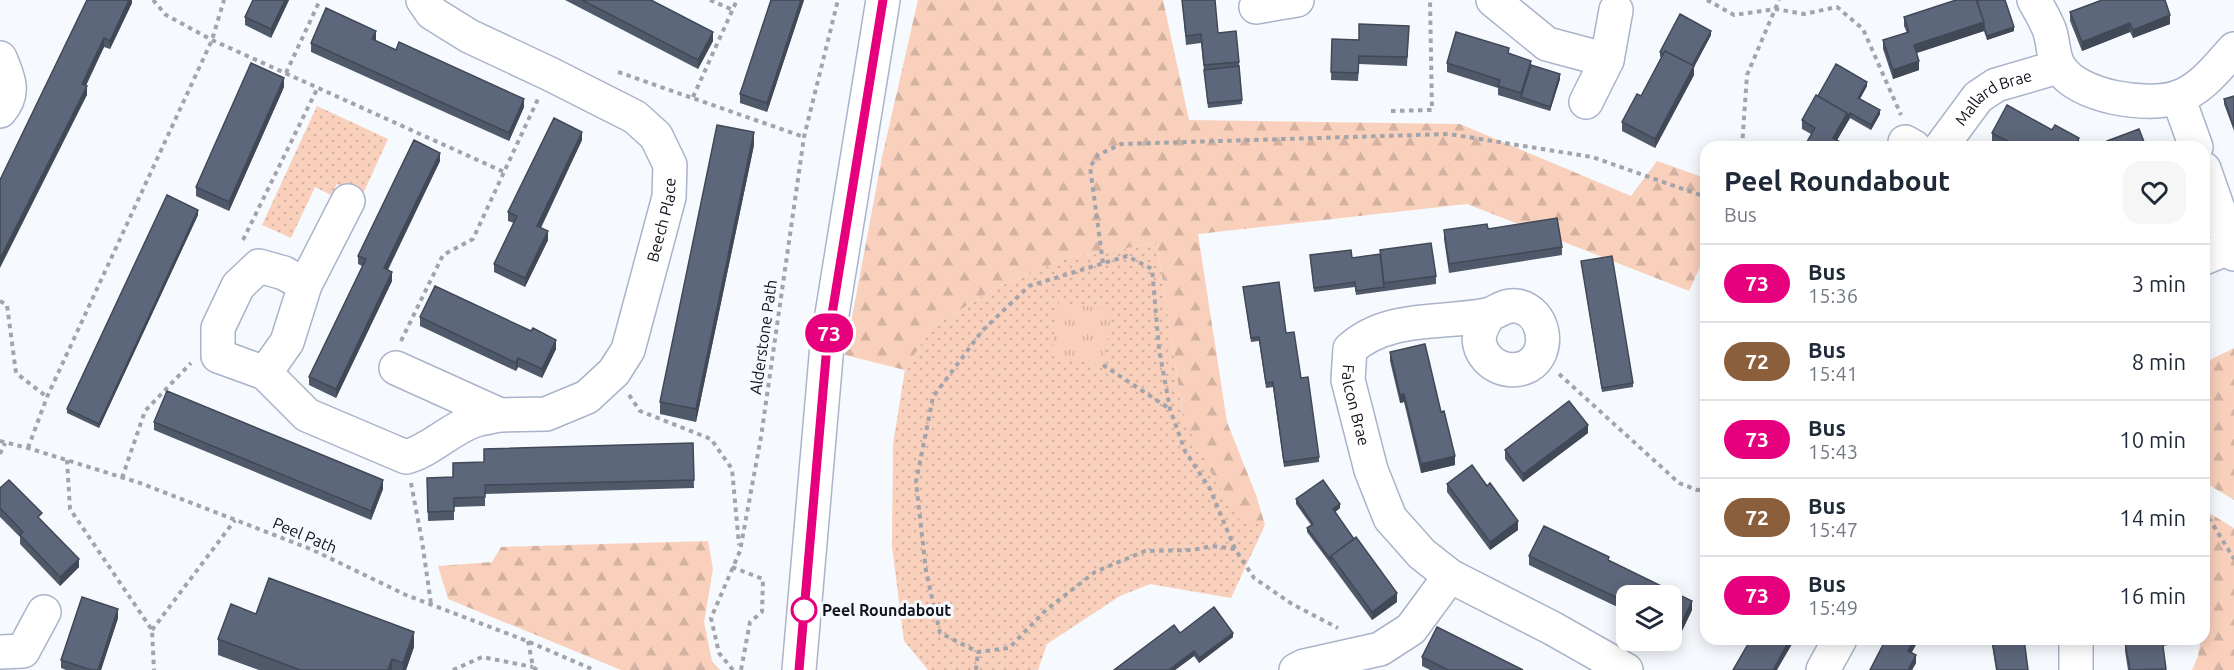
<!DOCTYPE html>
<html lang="en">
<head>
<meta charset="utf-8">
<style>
  :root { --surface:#fff; --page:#f6f6f7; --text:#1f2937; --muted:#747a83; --line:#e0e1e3 }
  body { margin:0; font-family:Ubuntu,sans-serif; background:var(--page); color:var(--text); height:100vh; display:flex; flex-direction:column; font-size:22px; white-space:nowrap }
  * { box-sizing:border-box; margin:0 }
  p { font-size:20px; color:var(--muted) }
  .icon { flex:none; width:33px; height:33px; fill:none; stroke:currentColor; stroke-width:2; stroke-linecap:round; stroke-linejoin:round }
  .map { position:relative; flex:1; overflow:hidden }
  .details { position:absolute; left:1700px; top:141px; width:510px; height:504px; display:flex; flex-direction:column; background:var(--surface); border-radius:18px; box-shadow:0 3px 15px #0003 }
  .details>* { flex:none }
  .badge { padding:0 12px; border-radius:20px; font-size:21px; line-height:39px }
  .buttons { position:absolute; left:1616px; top:585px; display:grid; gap:12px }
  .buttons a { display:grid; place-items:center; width:66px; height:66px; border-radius:12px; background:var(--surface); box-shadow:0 3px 15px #0003; font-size:30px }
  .map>.badge { position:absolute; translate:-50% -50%; box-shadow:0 0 0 3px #fff }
  .round { display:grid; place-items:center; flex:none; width:63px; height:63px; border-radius:18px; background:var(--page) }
  .overview { display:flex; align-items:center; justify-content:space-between; height:102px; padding:0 24px }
  h1 { font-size:28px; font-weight:700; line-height:45px }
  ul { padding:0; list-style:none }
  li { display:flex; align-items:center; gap:18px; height:78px; padding:0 24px; border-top:2px solid var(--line) }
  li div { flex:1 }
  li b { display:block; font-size:22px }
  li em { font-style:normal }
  li .badge { min-width:66px; font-weight:700; text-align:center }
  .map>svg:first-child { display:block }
  .grass { fill:url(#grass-dots) }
  .forest { fill:url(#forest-firs) }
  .park { fill:url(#park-tufts) }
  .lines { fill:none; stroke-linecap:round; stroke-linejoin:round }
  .minor-casing { stroke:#a9b4ca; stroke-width:36 }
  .path { stroke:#a1a4ab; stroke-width:4; stroke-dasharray:4.5 4.5; stroke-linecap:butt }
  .minor { stroke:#fff; stroke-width:33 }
  .wall { fill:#50596a }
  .shaded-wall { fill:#414856 }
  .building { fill:#5d677b; stroke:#414856; stroke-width:1.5 }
  .line-casing { stroke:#fff; stroke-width:14 }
  .line { stroke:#e6007e; stroke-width:9 }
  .stop-dot { fill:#fff; stroke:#e6007e; stroke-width:3 }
  .labels { text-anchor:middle; stroke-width:6; stroke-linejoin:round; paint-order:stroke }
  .street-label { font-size:16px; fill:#11141c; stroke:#f6f9fe }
  .stop-label { font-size:16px; font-weight:bold; fill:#11141c; stroke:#f6f9fe; text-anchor:start }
</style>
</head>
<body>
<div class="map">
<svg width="2234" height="670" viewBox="0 0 2234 670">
  <defs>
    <pattern id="grass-dots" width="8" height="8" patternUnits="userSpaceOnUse" patternTransform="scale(1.5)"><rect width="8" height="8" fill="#f9d0bc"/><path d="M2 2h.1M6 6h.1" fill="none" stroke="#d4b2a1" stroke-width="1.8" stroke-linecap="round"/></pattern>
    <pattern id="forest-firs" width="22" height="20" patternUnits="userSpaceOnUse" patternTransform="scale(1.5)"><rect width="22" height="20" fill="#f9d0bc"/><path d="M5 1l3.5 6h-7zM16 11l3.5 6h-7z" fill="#d4b2a1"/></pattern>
    <pattern id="park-tufts" width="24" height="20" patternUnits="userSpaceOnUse" patternTransform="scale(1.5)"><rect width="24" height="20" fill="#f9d0bc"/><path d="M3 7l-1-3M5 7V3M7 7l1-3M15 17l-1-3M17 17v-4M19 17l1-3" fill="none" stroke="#d4b2a1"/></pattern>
  </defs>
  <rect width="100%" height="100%" fill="#f6f9fe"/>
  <!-- grass -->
  <path class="grass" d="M317 106 388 139 362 196 337 184 331 195 315 187 291 238 262 225Z
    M1157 243 1183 417 1240 519 1265 525 1231 598 1150 584 1120 596 1047 644 1038 670H928L904 641 892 546 893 444 905 370 931 328 997 287 1067 258Z"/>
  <!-- forest -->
  <path class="forest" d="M918 0H1163L1189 120 1460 124 1631 196 1657 161 1705 178V256L1689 291 1467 204 1198 234 1227 422 1256 495 1265 525 1240 520 1215 480 1183 417 1157 243 1067 258 997 287 931 328 905 370 845 355 882 157Z
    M2234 348V500L2204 482V363Z
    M2204 510 2234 528V670H2192L2198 656 2201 639H2204L2207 603 2204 573Z
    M708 541 713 569 704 622 712 661 720 670H621L448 599 438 566 492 562 501 547Z"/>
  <!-- park -->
  <path class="park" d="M1059 302 1112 310 1103 365 1051 356Z"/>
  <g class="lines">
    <defs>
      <g id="minor">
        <path d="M1493 0 1547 44 1607 60"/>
        <path d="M2034 0C2039 9 2045 19 2049 29 2054 41 2052 57 2060 68 2078 97 2148 108 2179 97 2202 88 2218 67 2234 49"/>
        <path d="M1256 7 1297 0"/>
        <path d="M0 58C8 77 16 93 0 111"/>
        <path d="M2178 97 2196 147"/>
        <path d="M1586 102 1607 60 1616 10"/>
        <path d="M1905 142 1914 147"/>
        <path id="s1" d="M1941 147 1978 97 1996 85 2058 67"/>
        <path d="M2204 169 2234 254"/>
        <path d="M2204 258 2231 247"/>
        <path d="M305 285 284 273 259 266 238 286 218 328V356L265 373 287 342 305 285 348 201"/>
        <path id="s2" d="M1489 315C1483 324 1477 334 1480 345 1485 365 1509 376 1528 366 1552 352 1545 311 1517 306 1504 304 1497 313 1487 315 1442 324 1387 315 1350 349L1348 380 1371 470 1390 518 1422 554 1450 576 1552 628 1626 670"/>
        <path id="s3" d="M396 368 500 415 546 414 587 397 614 372 628 350 669 197 670 165 656 136 635 117 550 74 469 36 432 13 423 0"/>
        <path d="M265 373 307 415 406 457C431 450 449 430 473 421 481 418 491 417 500 415"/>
        <path d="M0 652 23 651 44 612"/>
        <path d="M799 670 827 345 883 0"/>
        <path d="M1296 670 1304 666 1380 649 1411 629 1450 576"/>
        <path d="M1823 670 1840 639"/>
        <path d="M2076 670V639"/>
      </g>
    </defs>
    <!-- minor casing -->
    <use href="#minor" class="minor-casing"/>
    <!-- path -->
    <path class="path" d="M153 0 166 15 212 40 504 172 538 99
      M710 0 733 10
      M1707 0 1734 15 1776 9 1804 14 1837 7 1863 29 1901 115
      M618 72 804 137
      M286 73 320 0
      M693 97 737 0
      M1391 111 1432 110 1430 0
      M1742 147 1747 75 1779 0
      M243 240 318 87
      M1103 263 1090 167 1098 155 1121 144 1449 134 1592 157 1706 197
      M0 301 7 305 16 373 47 397
      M401 341 443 255 473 239 504 172
      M1103 365 1170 409
      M1559 374 1679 483 1697 490 1706 489
      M629 395 640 411 711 439 732 469 739 545
      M0 441 28 448 140 483 313 550 406 595 527 641 594 670
      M28 448 47 397 212 40 224 0
      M0 454 5 443
      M67 460 70 509 152 630 154 670
      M122 478 145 411 191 363
      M411 483 422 541 431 604
      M2204 510 2234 559
      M1235 549 1212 546 1193 550 1145 551 1095 572 1046 610 1009 648 978 652 940 633 926 571 916 482 933 397 982 331 1029 286 1127 256 1152 269 1159 349 1170 409 1185 451 1210 489 1235 549 1254 578 1292 604 1338 628
      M732 567 763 579 762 612 750 622 741 670
      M152 630 235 520
      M528 641 533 667 537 670
      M453 670 482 657 533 667
      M733 670 719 653 711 618 740 551 761 437 804 137 838 0
      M976 670 978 652"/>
    <!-- minor -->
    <use href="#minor" class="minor"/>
  </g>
  <!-- wall -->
  <path class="wall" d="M132 0V3L110 49 104 47 86 86 87 95 0 180Z
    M253 0H289L271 38 245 25V17Z
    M565 0H651L713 41 698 69Z
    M771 0H804L767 112 740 103V94Z
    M1182 0H1215L1218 33 1239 62 1242 104 1208 108 1201 43 1186 45Z
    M2070 12 2170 24 2133 38 2130 32 2082 51 2070 21Z
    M1904 17 2014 31 1987 40 1984 31 1916 53 1919 70 1893 79 1883 49V40L1907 33 1904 26Z
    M1409 26 1407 66 1359 64 1358 81 1331 80 1332 39 1359 40Z
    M1711 35 1694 67V75L1655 148 1622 131V122L1641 96 1661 57H1660V52Z
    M376 40 375 41 524 107 509 141 311 52V43Z
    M1509 54 1560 79 1550 111 1498 95V88L1447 72V63Z
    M1867 86 1860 99 1880 114 1871 130 1850 118 1837 140 1847 147 1811 134 1802 129V120L1818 96Z
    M284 87 229 211 196 196V187Z
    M2234 96V131L2224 104V99Z
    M1992 133 2079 147H2002L1992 141Z
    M582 140 541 228 548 240 525 287 494 272V264L514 223 508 221V212Z
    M754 145 696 422 660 414V402Z
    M440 161 388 270 392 281 336 398 309 385V377L362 266 358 264V256Z
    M198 215 99 428 67 413V409Z
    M1488 229 1562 247V255L1449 273 1444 239V230Z
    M1380 250 1436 276V284L1356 295 1355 287 1314 292 1310 255 1352 258 1380 254Z
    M1581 261 1633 383V387L1602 392Z
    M1243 287 1286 333 1301 378 1319 457V462L1284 467 1273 387 1266 388 1259 341 1251 342Z
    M420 317 556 349 542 378 518 367 516 371 420 326Z
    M1390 352 1441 412 1455 465 1421 473 1404 402 1400 403 1390 361Z
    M154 422 383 489 371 520 154 430Z
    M1588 433 1523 482 1505 459V450Z
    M693 443 694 488 485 494V506L454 507V520L428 521 427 478 453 477 484 462Z
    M1447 484 1487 486 1518 530 1490 550 1447 492Z
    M0 488 79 567 60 586 20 544V537L0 517Z
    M1296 499 1340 508 1335 512 1397 602 1372 620 1307 532V528L1311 525 1296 504Z
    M1544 526 1609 557V561L1692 601V610L1679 637 1671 633V596H1626V611L1529 565V556Z
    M256 614 414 647 406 670H259L218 655V639Z
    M118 618 101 670H66L61 668V660Z
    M1180 633 1233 637 1199 663 1194 656 1175 670H1114Z
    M1879 639H1919L1912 652 1916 663 1912 670H1870L1883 645 1879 644Z
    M1991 639H2024L2028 670H1996Z
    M2134 639H2173V644L2163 646 2166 670H2128L2125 651V642L2134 641Z
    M1422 657 1523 670H1430L1422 666Z"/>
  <!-- shaded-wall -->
  <path class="shaded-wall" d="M129 0H132V3L110 49V41Z
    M285 0H289L271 38V29Z
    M801 0H804L767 112V103Z
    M2170 15V24L2133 38V30Z
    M1984 22V31L1914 54V45Z
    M2130 23V32L2082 51V42Z
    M2014 27V31L1987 40V36Z
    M376 31V40L372 48V39Z
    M1711 31V35L1694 67V75L1655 148V139Z
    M713 32V41L698 69V60Z
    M104 38V47L82 92V84Z
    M1531 61V69L1521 97V93Z
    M1919 61V70L1893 79V70Z
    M1560 74V79L1550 111V107Z
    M284 78V87L229 211V202Z
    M1867 82V86L1858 102V98Z
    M87 86V95L0 268V259Z
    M524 99V107L509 141V133Z
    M1880 110V114L1871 130V125Z
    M1847 113H1850V118L1833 147V138Z
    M582 132V140L537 235V226Z
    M754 132V145L696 422V409Z
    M2079 138V147H2074Z
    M440 153V161L384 277V268Z
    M198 210V215L99 428V424Z
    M548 231V240L525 287V278Z
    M392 272V281L336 398V389Z
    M556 340V349L542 378V369Z
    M518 358V367L516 371V363Z
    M1404 394V402L1400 403V395Z
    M1588 425V433L1523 482V474Z
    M1455 456V465L1421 473V464Z
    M383 480V489L371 520V511Z
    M1340 504V508L1333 514V509Z
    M1518 521V530L1490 550V542Z
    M79 559V567L60 586V577Z
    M1397 593V602L1372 620V612Z
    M1692 601V610L1679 637V628Z
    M118 609V618L101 670H98Z
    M414 632V647L406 670H403V663Z
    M1233 633V637L1199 663V658Z
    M1790 639H1795L1777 670H1773Z
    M1914 639H1919L1908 659V651Z
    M1194 651V656L1175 670H1169Z
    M1916 655V663L1912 670H1908Z
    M392 659V670H388Z"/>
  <!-- building -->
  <path class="building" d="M87 0H129L110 41 104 38 82 84 87 86 0 259V180Z
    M253 0H285L271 29 245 17Z
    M582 0H651L713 32 698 60Z
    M771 0H801L767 103 740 94Z
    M1182 0H1215L1218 33 1236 31 1239 62 1204 65 1201 34 1186 36Z
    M1956 0H1976L1984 22 1914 45 1919 61 1893 70 1883 40 1909 32 1904 17Z
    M1979 0H2005L2014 27 1987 36 1984 27V22L1977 1Z
    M2102 0H2165L2170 15 2133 30 2130 23 2082 42 2070 12Z
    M326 8 376 31 372 39 396 50 399 42 524 99 509 133 311 43Z
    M1680 14 1711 31 1692 65 1665 51 1663 54 1660 52Z
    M1359 24 1409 26 1407 57 1359 56 1358 73 1331 72 1332 39 1359 40Z
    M1456 32 1509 48 1508 53 1531 61 1521 93 1498 86 1500 80 1447 63Z
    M1665 51 1694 66 1655 139 1622 122 1637 94 1641 96Z
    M251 63 284 78 229 202 196 187Z
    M1836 64 1867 82 1858 98 1880 110 1871 125 1850 113 1847 117V113L1818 96Z
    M1531 65 1560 74 1550 107 1521 97Z
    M1239 66 1242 100 1208 103 1204 70Z
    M1816 95 1847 113 1833 138 1847 146V147H1804L1815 128 1802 120Z
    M2234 96V127L2224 99Z
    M2007 105 2052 130 2055 125 2079 138 2074 147H2019L1992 133Z
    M554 118 582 132 537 226 548 231 525 278 494 264 517 216 508 212Z
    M717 125 754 132 696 409 660 402Z
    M2139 129 2146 147H2109L2107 141Z
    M414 140 440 153 384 268 392 272 336 389 309 377 366 259 358 256Z
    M167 195 198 210 99 424 67 409Z
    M1557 218 1562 247 1449 264 1444 230 1487 224 1488 229Z
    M1431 243 1436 276 1384 283 1380 250Z
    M1351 250 1352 258 1380 254 1384 287 1356 291 1355 282 1314 288 1310 255Z
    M1612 256 1633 383 1602 388 1581 261Z
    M1279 282 1286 333 1294 332 1301 378 1308 377 1319 457 1284 462 1273 382 1266 383 1259 337 1251 338 1243 287Z
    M435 286 531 331 533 328 556 340 542 369 518 358 516 363 420 317Z
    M1425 344 1441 412 1444 411 1455 456 1421 464 1404 394 1400 395 1390 352Z
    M167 391 383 480 371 511 154 422Z
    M1569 401 1588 425 1523 474 1505 450Z
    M693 443 694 480 485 485V497L454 498V511L428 512 427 478 453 477V463L484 462V449Z
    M1472 465 1487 486 1490 483 1518 521 1490 542 1447 484Z
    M9 480 42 513 38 517 79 559 60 577 20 535 23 532 0 508V488Z
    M1323 480 1340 504 1333 509 1354 539 1331 556V560L1307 528 1313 524 1296 499Z
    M1544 526 1609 557 1608 560 1692 601 1679 628 1671 624V596H1626V602L1529 556Z
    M1356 537 1397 593 1372 612 1331 556Z
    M269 578 414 632 403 663 392 659 388 670H300L218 639 231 604 256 614Z
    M82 597 118 609 98 670H91L61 660Z
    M1214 607 1233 633 1199 658 1194 651 1169 670H1114L1174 625 1180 633Z
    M1437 627 1523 670H1448L1422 657Z
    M1751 639H1790L1773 670H1733Z
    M1886 639H1914L1908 651 1916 655 1908 670H1870Z
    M1992 639H2024L2028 670H1997Z
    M2135 639H2162L2166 669 2130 670 2125 642 2136 641Z"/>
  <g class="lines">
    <defs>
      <path id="line" d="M799 670 827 345 883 0"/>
    </defs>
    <!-- line casing -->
    <use href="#line" class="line-casing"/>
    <!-- line -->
    <use href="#line" class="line"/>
  </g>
  <!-- markers -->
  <circle class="stop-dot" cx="804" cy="610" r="12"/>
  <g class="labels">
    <!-- street labels -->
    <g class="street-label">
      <text dy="6" stroke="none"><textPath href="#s1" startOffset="75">Mallard Brae</textPath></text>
      <text dy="6" stroke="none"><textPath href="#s3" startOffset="402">Beech Place</textPath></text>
      <text transform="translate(763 337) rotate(-82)" y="6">Alderstone Path</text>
      <text dy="6" stroke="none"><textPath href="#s2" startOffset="402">Falcon Brae</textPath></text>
      <text transform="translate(305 535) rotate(23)" y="6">Peel Path</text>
    </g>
    <!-- stop labels -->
    <g class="stop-label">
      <text x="822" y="616">Peel Roundabout</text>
    </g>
  </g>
</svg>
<div class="buttons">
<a><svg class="icon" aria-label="layers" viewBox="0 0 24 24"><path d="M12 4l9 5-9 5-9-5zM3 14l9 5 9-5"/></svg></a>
</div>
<b class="badge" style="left:829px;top:333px;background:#e6007e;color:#fff">73</b>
<section class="details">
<div class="overview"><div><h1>Peel Roundabout</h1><p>Bus</p></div><a class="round"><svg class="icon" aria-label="heart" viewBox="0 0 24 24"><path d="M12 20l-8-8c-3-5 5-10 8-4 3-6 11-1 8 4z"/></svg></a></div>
<ul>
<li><span class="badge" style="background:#e6007e;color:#fff">73</span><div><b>Bus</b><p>15:36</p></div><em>3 min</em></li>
<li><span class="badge" style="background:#8b5e3c;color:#fff">72</span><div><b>Bus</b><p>15:41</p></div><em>8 min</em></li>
<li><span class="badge" style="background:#e6007e;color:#fff">73</span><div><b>Bus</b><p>15:43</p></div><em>10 min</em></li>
<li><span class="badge" style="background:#8b5e3c;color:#fff">72</span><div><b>Bus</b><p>15:47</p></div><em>14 min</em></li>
<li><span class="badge" style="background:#e6007e;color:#fff">73</span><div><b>Bus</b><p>15:49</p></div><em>16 min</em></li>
</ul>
</section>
</div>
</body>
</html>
